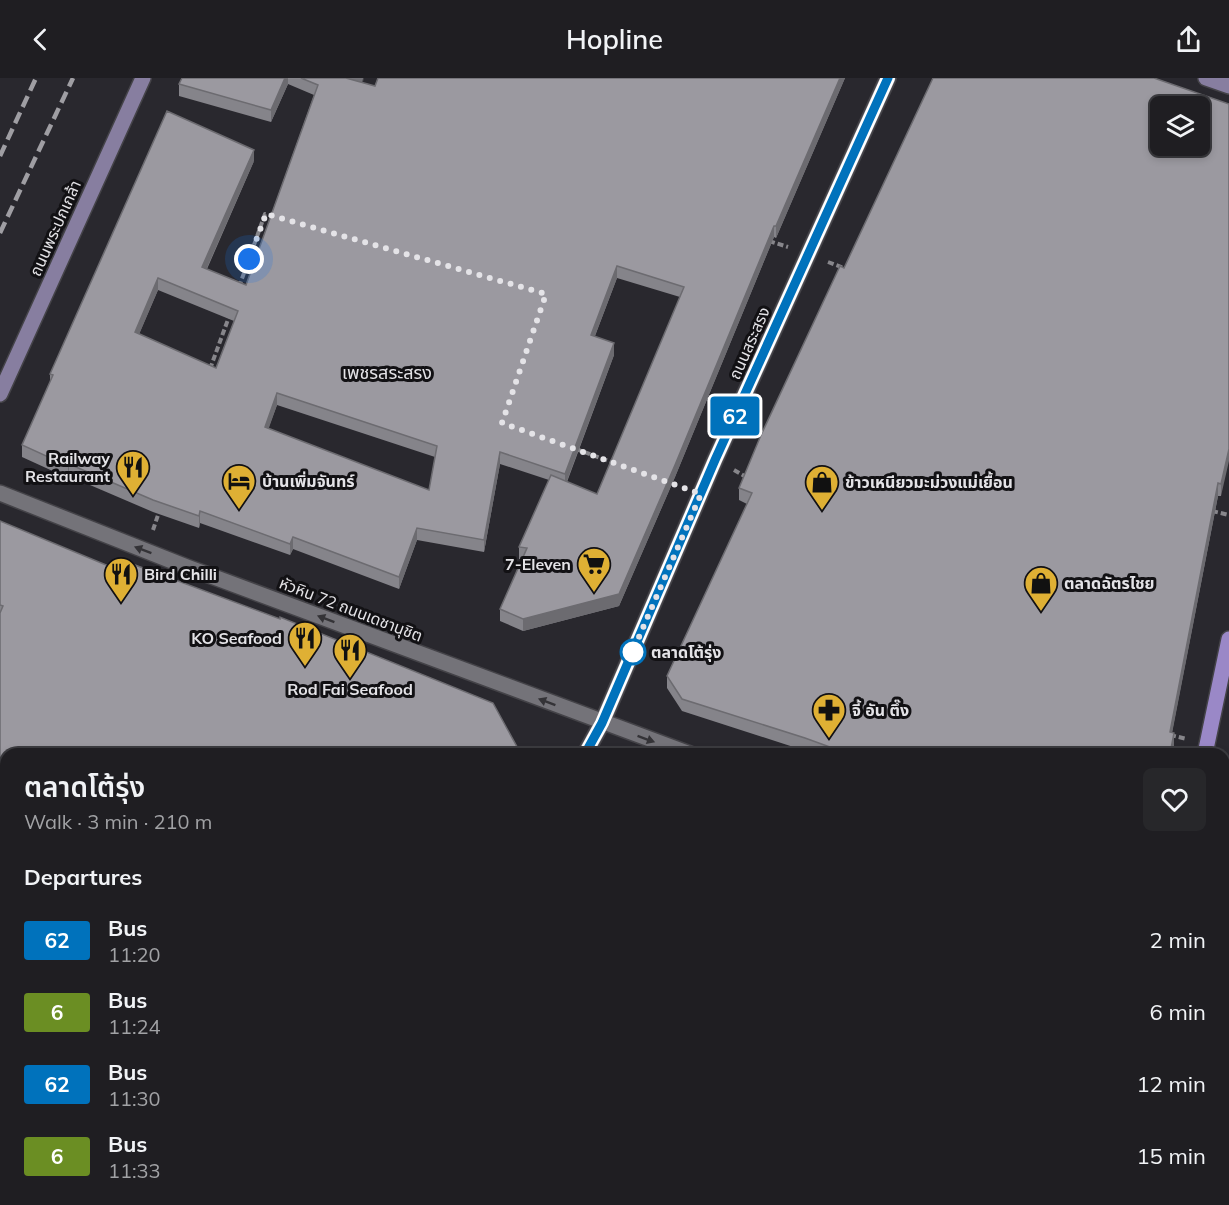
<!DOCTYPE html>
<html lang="en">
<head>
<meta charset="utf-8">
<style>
  :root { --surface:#1f1e22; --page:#27272a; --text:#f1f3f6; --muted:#a1a2a5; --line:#3c3c40 }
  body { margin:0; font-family:Mulish,"Noto Sans Thai",sans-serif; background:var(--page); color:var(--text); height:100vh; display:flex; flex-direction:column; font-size:22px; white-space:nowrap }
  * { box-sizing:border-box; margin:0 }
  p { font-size:20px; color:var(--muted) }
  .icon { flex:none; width:33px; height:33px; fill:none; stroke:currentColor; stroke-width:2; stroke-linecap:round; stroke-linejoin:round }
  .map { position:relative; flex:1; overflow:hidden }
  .panel { position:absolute; left:0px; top:670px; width:1230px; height:458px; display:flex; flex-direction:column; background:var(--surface); border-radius:18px 18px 0 0; box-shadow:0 3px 9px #0003,0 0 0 2px var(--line) }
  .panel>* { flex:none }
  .badge { padding:0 12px; border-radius:4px; font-size:21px; line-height:39px }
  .buttons { position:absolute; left:1150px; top:18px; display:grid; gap:12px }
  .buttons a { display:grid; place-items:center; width:60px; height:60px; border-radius:9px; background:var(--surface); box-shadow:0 3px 9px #0003,0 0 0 2px var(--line); font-size:30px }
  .you { position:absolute; width:30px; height:30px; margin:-15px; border:4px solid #fff; border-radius:50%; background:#1a73e8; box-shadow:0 0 0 9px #1a73e833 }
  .map>.badge { position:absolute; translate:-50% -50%; box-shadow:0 0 0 3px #fff }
  h2 { padding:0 24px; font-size:22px; line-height:54px }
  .round { display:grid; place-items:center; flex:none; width:63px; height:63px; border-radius:9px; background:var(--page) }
  .summary { display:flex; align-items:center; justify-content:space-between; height:102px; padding:0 24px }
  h1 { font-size:28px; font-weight:600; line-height:45px }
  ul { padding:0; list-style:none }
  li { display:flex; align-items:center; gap:18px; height:72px; padding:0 24px }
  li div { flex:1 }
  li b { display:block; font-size:22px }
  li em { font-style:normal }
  li .badge { min-width:66px; font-weight:700; text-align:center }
  header { display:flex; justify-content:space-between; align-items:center; height:78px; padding:0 24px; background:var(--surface); font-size:27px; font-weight:600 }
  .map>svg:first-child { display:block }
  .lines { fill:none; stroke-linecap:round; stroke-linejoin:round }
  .lane-casing { stroke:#444348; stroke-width:16 }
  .street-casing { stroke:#444348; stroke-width:18 }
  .secondary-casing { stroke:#444348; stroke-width:18 }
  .primary-casing { stroke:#444348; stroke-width:18 }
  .path { stroke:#87868b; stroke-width:4; stroke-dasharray:6 3; stroke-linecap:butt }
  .lane { stroke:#747379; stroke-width:14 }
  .street { stroke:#747379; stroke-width:15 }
  .secondary { stroke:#877ea0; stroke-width:15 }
  .primary { stroke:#9a88c7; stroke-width:15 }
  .rail { stroke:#9f9ea3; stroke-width:4.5; stroke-dasharray:12 6; stroke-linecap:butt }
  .wall { fill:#85848a; fill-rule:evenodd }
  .shaded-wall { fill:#6c6b70 }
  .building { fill:#9b99a0; stroke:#6c6b70; stroke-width:1.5; fill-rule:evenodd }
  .oneway { fill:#343337 }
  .line-casing { stroke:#fff; stroke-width:14 }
  .line { stroke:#0072bc; stroke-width:9 }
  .walk { stroke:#e4e3e7; stroke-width:6; stroke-dasharray:0 10.8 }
  .stop-dot { fill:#fff; stroke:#0072bc; stroke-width:3 }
  .labels { text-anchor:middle; stroke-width:6; stroke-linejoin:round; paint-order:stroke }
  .street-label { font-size:16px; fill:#e4e3e7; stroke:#121114 }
  .poi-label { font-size:16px; font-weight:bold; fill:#e4e3e7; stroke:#121114; text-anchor:start }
  .stop-label { font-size:16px; font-weight:bold; fill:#e4e3e7; stroke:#121114; text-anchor:start }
  .neighbourhood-label { font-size:18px; fill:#e4e3e7; stroke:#121114 }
</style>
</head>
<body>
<header><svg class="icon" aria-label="back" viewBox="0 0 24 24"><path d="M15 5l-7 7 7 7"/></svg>Hopline<svg class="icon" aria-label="share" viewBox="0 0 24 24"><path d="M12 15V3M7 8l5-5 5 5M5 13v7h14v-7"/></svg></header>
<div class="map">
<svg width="1229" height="1127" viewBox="0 0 1229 1127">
  <rect width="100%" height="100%" fill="#29282e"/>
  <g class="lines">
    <defs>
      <path id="lane" d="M349 0 355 2 356 0"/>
      <path id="street" d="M0 415 187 489 690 676
        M585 676 602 645 715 382 888 0
        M204 1122 211 1127
        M465 1122 473 1127
        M356 1127 359 1122"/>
      <path id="secondary" d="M1206 0 1229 8
        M0 316 143 0
        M1224 856 1229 858"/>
      <path id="primary" d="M1205 676 1229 561
        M1224 821 1229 799
        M1108 1127 1109 1122
        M1154 1127 1155 1122"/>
    </defs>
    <!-- lane casing -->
    <use href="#lane" class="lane-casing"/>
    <!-- street casing -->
    <use href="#street" class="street-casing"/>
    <!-- secondary casing -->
    <use href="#secondary" class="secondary-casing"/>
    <!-- primary casing -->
    <use href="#primary" class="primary-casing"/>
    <!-- path -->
    <path class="path" d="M769 163 788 169
      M828 184 844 190
      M239 209 265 136 273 138
      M210 291 230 236
      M576 371 614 385
      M734 392 748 400
      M1212 433 1229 437
      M153 452 160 431
      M1170 657 1187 661
      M893 1122 901 1127"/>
    <!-- lane -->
    <use href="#lane" class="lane"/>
    <!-- street -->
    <use href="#street" class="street"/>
    <!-- secondary -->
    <use href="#secondary" class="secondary"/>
    <!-- primary -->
    <use href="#primary" class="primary"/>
    <!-- rail -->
    <path class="rail" d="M0 78 36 0
      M0 155 73 0"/>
  </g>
  <!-- wall -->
  <path class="wall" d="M182 0H346L375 8 378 0H845L776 160 774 159 675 399 619 528 523 553 500 543V531L522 481H519V469L549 402 500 386 484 474 417 462 399 511 293 471 290 477 200 445 199 450 153 434 69 398 68 400 22 379V367L50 304V296L254 83 207 191 246 207 314 17 288 6 271 44 179 18V6ZM617 200 680 219 597 416 567 404 614 277 595 258ZM158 212 234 243 216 290 139 256ZM277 327 435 379 429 412 268 351Z
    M1229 26 1221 418H1218L1172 654 1174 667 1172 676H815L682 633 667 610V598L747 426 739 422V410L844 190Z
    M0 443 123 494 493 625 6 676V992L0 988Z
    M6 1033V1122L4 1121 1 1127Z
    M7 1122H204L212 1127H18Z
    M913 1122H1069L1068 1127H920V1125Z"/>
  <!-- shaded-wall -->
  <path class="shaded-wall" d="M285 0H288V6L271 44V32Z
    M840 0H845L776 160V148Z
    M254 72V83L202 201V189Z
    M774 148V159L675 399 619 528 523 553V541Z
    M617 188V200L591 268V257Z
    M158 200V212L135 266V254Z
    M614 265V277L565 408V396Z
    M277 315V327L265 361V349Z
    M1229 371V383L1221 418V406Z
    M500 374V386L484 474V462Z
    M69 386V398L68 400V388Z
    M1218 405V418L1170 666V654Z
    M200 433V445L199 450V438Z
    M417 450V462L399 511V499Z
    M293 459V471L290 477V466Z
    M1174 655V667L1172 676H1170Z
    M4 1110V1121L0 1127V1118Z
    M307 1122H313L310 1127H304Z
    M866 1122H873L870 1127H863Z"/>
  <!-- building -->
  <path class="building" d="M182 0H285L271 32 179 6Z
    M301 0H346L375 8 378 0H840L776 148H774L675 387 619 516 523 541 500 531 527 470 519 469 551 397 597 416 684 209 617 188 591 257 614 265 565 396 500 374 484 462 417 450 399 499 293 459 290 466 200 433 199 438 153 422 69 386 68 388 22 367 53 297 50 296 167 33 254 72 202 189 246 207 318 7ZM158 200 238 233 216 290 135 254ZM277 315 437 368 429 412 265 349Z
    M933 0H1154L1229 26V371L1221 406 1218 405 1170 654 1174 655 1170 676H849L805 660 682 621 667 598 752 415 739 410 761 357 840 188 844 190ZM1161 28H1200V68H1161Z
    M0 443 123 494 127 484 280 541V539L493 625 521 676H6V982L0 978V535L3 528 0 527Z
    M1229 1000V1127H1200L1201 1122H1224V1022Z
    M6 1033V1112L4 1110 0 1118V1047Z
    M30 1122H204L212 1127H41Z
    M234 1122H307L304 1127H231Z
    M410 1122H463L468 1126H477L481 1122H866L863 1127H409L411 1123Z
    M927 1122H1067L1066 1127H935Z"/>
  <!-- one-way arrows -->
  <defs><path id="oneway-solid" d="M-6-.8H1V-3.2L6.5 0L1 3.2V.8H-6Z" transform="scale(1.5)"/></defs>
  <g class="oneway">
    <use href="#oneway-solid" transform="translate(143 472) rotate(-159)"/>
    <use href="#oneway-solid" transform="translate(326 541) rotate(-159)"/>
    <use href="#oneway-solid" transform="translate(547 624) rotate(-159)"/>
    <use href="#oneway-solid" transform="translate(646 661) rotate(20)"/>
  </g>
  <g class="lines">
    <defs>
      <path id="line" d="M585 676 602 645 715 382 888 0"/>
    </defs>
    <!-- line casing -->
    <use href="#line" class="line-casing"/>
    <!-- line -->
    <use href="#line" class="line"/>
    <!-- walk -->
    <path class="walk" d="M249 181 266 136 546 216 502 345 701 416 629 582 633 574"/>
  </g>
  <!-- icons -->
  <defs>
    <symbol id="restaurant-pin" viewBox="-11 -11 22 30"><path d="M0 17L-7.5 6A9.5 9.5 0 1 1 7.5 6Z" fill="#dfb034" stroke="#121114"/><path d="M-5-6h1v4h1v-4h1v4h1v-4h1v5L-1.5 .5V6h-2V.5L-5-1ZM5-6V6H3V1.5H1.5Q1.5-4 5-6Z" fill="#111"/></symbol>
    <symbol id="hotel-pin" viewBox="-11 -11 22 30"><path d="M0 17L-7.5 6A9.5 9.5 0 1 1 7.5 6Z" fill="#dfb034" stroke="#121114"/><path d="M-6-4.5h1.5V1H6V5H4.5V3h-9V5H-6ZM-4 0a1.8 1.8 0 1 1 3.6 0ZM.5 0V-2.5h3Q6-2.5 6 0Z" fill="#111"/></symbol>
    <symbol id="shop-pin" viewBox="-11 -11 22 30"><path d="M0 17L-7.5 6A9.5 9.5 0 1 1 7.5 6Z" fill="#dfb034" stroke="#121114"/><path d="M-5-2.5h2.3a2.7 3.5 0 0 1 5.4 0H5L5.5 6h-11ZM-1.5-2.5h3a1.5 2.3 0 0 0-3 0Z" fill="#111"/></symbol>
    <symbol id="supermarket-pin" viewBox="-11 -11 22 30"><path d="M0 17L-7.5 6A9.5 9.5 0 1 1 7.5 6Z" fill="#dfb034" stroke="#121114"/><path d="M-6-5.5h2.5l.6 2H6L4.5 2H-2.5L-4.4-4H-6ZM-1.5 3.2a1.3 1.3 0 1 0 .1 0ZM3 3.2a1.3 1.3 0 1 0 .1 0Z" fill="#111"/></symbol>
    <symbol id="pharmacy-pin" viewBox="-11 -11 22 30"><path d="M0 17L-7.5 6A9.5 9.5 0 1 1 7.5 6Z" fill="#dfb034" stroke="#121114"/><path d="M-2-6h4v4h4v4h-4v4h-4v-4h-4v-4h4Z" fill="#111"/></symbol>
  </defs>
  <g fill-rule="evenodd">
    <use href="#restaurant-pin" x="114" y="370" width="38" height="52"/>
    <use href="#hotel-pin" x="220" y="384" width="38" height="52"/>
    <use href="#shop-pin" x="803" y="385" width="38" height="52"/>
    <use href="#supermarket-pin" x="575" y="467" width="38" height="52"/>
    <use href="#restaurant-pin" x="102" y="477" width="38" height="52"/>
    <use href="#shop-pin" x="1022" y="486" width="38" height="52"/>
    <use href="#restaurant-pin" x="286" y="541" width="38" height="52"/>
    <use href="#restaurant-pin" x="331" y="553" width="38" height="52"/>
    <use href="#pharmacy-pin" x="810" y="613" width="38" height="52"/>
  </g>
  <!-- markers -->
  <circle class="stop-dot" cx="633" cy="574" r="12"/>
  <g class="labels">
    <!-- street labels -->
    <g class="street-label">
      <text transform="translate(55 150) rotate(-66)" y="6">ถนนพระปกเกล้า</text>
      <text transform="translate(749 265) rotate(-66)" y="6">ถนนสระสรง</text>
      <text transform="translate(351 531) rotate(21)" y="6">หัวหิน 72 ถนนเดชานุชิต</text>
    </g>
    <!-- poi labels -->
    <g class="poi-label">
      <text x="110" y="386" text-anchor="end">Railway<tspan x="110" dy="18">Restaurant</tspan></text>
      <text x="262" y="409">บ้านเพิ่มจันทร์</text>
      <text x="845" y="410">ข้าวเหนียวมะม่วงแม่เยื้อน</text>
      <text x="571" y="492" text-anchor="end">7-Eleven</text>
      <text x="144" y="502">Bird Chilli</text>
      <text x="1064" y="511">ตลาดฉัตรไชย</text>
      <text x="282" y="566" text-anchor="end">KO Seafood</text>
      <text x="350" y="617" text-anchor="middle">Rod Fai Seafood</text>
      <text x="852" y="638">จี้ อัน ตึ๊ง</text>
    </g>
    <!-- stop labels -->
    <g class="stop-label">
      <text x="651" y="580">ตลาดโต้รุ่ง</text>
    </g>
    <!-- neighbourhood labels -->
    <g class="neighbourhood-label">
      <text x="387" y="301">เพชรสระสรง</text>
    </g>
  </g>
</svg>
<div class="buttons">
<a><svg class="icon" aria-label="layers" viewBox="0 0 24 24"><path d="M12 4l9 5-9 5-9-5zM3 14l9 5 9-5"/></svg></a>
</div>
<div class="you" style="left:249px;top:181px"></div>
<b class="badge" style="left:735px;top:338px;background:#0072bc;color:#fff">62</b>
<section class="panel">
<div class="summary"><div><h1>ตลาดโต้รุ่ง</h1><p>Walk · 3 min · 210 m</p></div><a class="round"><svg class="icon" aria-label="heart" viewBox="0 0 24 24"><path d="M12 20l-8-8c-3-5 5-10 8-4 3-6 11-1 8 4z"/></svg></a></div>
<h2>Departures</h2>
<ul>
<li><span class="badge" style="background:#0072bc;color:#fff">62</span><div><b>Bus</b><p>11:20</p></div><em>2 min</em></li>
<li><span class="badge" style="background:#6b8e23;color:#fff">6</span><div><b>Bus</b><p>11:24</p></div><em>6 min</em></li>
<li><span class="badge" style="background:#0072bc;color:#fff">62</span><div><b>Bus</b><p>11:30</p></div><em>12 min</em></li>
<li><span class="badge" style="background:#6b8e23;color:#fff">6</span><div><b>Bus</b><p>11:33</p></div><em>15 min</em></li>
</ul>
</section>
</div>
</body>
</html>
